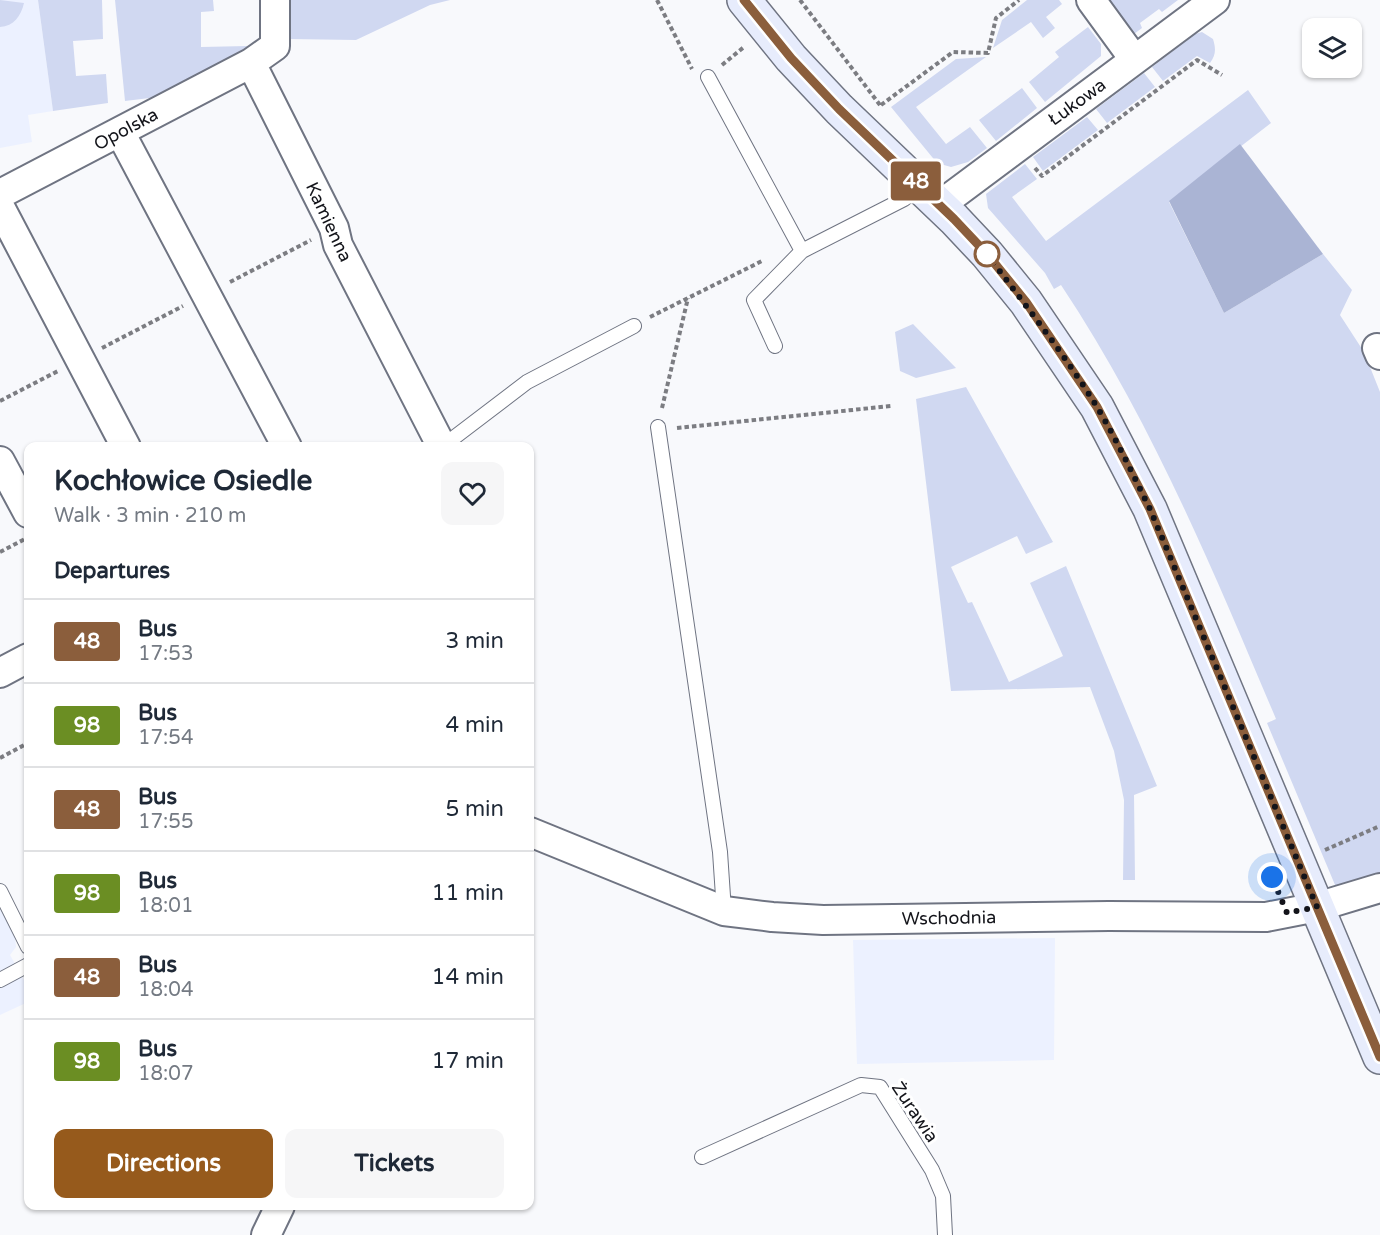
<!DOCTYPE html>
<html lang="en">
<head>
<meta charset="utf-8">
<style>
  :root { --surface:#fff; --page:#f6f6f7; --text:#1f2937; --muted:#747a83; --line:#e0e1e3; --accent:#965a1c }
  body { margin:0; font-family:"Varela Round",sans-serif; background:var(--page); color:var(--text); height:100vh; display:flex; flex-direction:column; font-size:22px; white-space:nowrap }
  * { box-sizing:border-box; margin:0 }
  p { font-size:20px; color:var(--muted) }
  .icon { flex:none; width:33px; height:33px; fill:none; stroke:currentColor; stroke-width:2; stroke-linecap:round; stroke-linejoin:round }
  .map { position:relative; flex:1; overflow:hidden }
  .side { position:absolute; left:24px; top:442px; width:510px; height:768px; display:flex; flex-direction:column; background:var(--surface); border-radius:12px; box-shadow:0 2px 4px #0004 }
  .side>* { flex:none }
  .badge { padding:0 12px; border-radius:4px; font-size:21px; line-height:39px }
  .tools { position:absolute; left:1302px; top:18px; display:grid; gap:12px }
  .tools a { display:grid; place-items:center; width:60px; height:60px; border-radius:12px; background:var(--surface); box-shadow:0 2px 4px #0004; font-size:30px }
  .you { position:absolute; width:30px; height:30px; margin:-15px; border:4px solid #fff; border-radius:50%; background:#1a73e8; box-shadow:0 0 0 9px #1a73e833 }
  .map>.badge { position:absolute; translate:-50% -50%; box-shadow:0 0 0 3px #fff }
  h2 { padding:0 30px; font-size:22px; line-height:54px }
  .round { display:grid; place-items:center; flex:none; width:63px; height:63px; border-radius:12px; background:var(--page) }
  .headline { display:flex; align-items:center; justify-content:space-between; height:102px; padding:0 30px }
  h1 { font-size:28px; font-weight:700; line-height:45px }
  .button { display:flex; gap:12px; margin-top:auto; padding:12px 30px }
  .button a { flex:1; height:69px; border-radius:12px; background:var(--accent); color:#fff; font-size:24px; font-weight:700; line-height:69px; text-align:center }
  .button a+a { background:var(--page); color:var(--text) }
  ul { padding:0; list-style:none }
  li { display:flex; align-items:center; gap:18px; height:84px; padding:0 30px; border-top:2px solid var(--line) }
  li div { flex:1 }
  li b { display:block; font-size:22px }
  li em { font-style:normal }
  li .badge { min-width:66px; font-weight:700; text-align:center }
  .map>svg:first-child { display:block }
  .built { fill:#ecf1ff }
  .green { fill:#d0d8f1 }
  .forest { fill:#aab4d4 }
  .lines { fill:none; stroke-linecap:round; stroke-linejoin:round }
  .lane-casing { stroke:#6f7482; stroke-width:16 }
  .street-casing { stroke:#6f7482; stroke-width:32 }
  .secondary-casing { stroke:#6f7482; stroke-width:36 }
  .path { stroke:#7c7d82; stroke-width:4; stroke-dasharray:4.5 3; stroke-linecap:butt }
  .lane { stroke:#fff; stroke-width:14 }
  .street { stroke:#fff; stroke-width:28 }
  .secondary { stroke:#e7ecfc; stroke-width:33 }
  .line-casing { stroke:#fff; stroke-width:14 }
  .line { stroke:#8b5e3c; stroke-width:9 }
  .walk { stroke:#13141a; stroke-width:6; stroke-dasharray:0 10.8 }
  .stop-dot { fill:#fff; stroke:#8b5e3c; stroke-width:3 }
  .labels { text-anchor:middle; stroke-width:6; stroke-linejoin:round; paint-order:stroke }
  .street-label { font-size:18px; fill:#13141a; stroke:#fff }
</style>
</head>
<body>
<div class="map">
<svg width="1380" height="1235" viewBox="0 0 1380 1235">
  <rect width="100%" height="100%" fill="#f8f9fc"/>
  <!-- built -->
  <path class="built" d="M0 0H38L53 111 28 115 32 142 0 148Z
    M0 909 15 937 16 947 10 955 28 987V1002L0 1015Z
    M1055 938 1054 1060 857 1064 853 940Z"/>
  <!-- green -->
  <path class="green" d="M0 0 24 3C21 16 14 26 0 27Z
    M38 0H102L103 39 73 41 76 76 106 74 108 103 53 111Z
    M115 0H213L214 11 201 12V47L248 46 249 54 158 97 125 101Z
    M288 0H450L430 5 356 40 288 39Z
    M1027 0H1059L1062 4 1046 17 1055 28 1043 38 1031 22 993 48 1002 20Z
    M1101 0H1178L1162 12 1159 9 1140 23 1142 28 1134 34 1124 30Z
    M1088 27 1101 44V56L1045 102 1029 82 1059 57 1055 52Z
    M1202 32 1213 39C1216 49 1216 55 1210 63L1197 56 1163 81 1152 67 1195 34Z
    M986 57 916 107 946 144 970 127 987 148 968 162 951 167 937 163 891 107 956 59Z
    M1144 73 1155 87 1107 123 1096 109Z
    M1022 88 1037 108 996 141 979 120Z
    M1248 90 1271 123 1169 202 1224 313 1323 254 1352 290 1340 315 1364 352 1380 392V878L1338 892 1267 723 1276 719C1213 570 1151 420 1061 285L1054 289 1045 273 988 208 986 194 1025 164 1037 179 1012 197 1046 241Z
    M1087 117 1098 130 1043 171 1033 157Z
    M913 324 956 368 916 378 900 371 895 332Z
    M966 387 1053 542 1026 554 1017 536 951 567 968 603 972 602 1009 682 1063 656 1030 583 1066 566 1157 786 1134 795 1135 880H1123L1124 800 1114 751 1090 687 951 691 916 399Z"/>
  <!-- forest -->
  <path class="forest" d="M1240 144 1323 254 1224 313 1169 201Z"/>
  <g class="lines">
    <defs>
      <path id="lane" d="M708 77 802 251
        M775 346 754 300 802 251 904 199 920 186
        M658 427 720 852 724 911
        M443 446 527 382 634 326
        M0 891 28 947
        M0 980 28 965
        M702 1157 861 1085 880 1087 932 1170 943 1196 945 1235"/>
      <path id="street" d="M1091 0 1134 59
        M251 63 334 228 338 245 442 447
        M120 132 287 447
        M0 194 251 63 275 46V0
        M940 205 1215 0
        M0 207 126 447
        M1377 348 1380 355
        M0 461 28 513
        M0 673 28 658
        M530 832 724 911 772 917 823 920 1109 916 1266 917 1317 907 1380 888
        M266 1235 280 1206"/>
      <path id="secondary" d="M744 0 791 58 839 109 954 219 987 254 1026 302 1097 407 1150 509 1380 1057"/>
    </defs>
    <!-- lane casing -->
    <use href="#lane" class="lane-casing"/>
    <!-- street casing -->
    <use href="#street" class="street-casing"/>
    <!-- secondary casing -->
    <use href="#secondary" class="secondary-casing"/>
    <!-- path -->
    <path class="path" d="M657 0 692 69
      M800 0 880 105
      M722 65 744 47
      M881 105 953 52 988 53 996 18 1019 0
      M1035 168 1042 176 1197 60 1222 75
      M230 282 311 240
      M650 317 764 260
      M102 348 183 306
      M0 401 58 371
      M662 408 688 298
      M677 428 891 406
      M0 552 25 539
      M0 758 28 743
      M1325 850 1380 826"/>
    <!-- lane -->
    <use href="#lane" class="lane"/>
    <!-- street -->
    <use href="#street" class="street"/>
    <!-- secondary -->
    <use href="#secondary" class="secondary"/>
  </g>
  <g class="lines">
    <defs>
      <path id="line" d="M744 0 791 58 839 109 954 219 987 254 1026 302 1097 407 1150 509 1380 1057"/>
    </defs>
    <!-- line casing -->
    <use href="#line" class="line-casing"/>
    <!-- line -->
    <use href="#line" class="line"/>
    <!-- walk -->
    <path class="walk" d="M987 254C1024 304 1064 353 1097 407 1117 440 1133 475 1150 509L1317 907 1287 913 1272 877"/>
  </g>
  <!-- markers -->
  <circle class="stop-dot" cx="987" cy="254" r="12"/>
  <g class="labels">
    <!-- street labels -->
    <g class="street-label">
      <text transform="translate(1077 102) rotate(-36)" y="6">Łukowa</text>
      <text transform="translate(126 129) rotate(-28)" y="6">Opolska</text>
      <text transform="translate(329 222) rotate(65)" y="6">Kamienna</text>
      <text transform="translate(949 918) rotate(-1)" y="6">Wschodnia</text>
      <text transform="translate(915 1112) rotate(56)" y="6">Żurawia</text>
    </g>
  </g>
</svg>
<div class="tools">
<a><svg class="icon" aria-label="layers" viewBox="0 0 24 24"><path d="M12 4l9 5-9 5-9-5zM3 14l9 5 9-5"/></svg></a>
</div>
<div class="you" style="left:1272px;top:877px"></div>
<b class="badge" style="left:916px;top:181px;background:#8b5e3c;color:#fff">48</b>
<section class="side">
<div class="headline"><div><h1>Kochłowice Osiedle</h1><p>Walk · 3 min · 210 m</p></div><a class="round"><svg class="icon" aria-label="heart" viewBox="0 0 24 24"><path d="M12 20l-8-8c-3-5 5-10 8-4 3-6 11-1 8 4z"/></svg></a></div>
<h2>Departures</h2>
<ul>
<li><span class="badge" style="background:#8b5e3c;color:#fff">48</span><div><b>Bus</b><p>17:53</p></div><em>3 min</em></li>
<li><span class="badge" style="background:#6b8e23;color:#fff">98</span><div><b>Bus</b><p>17:54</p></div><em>4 min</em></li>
<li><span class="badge" style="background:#8b5e3c;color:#fff">48</span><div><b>Bus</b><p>17:55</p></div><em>5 min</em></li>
<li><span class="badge" style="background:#6b8e23;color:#fff">98</span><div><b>Bus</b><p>18:01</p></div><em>11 min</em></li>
<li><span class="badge" style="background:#8b5e3c;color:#fff">48</span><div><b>Bus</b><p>18:04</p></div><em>14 min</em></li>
<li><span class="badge" style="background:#6b8e23;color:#fff">98</span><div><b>Bus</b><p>18:07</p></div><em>17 min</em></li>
</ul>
<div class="button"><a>Directions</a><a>Tickets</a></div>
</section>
</div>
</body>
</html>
